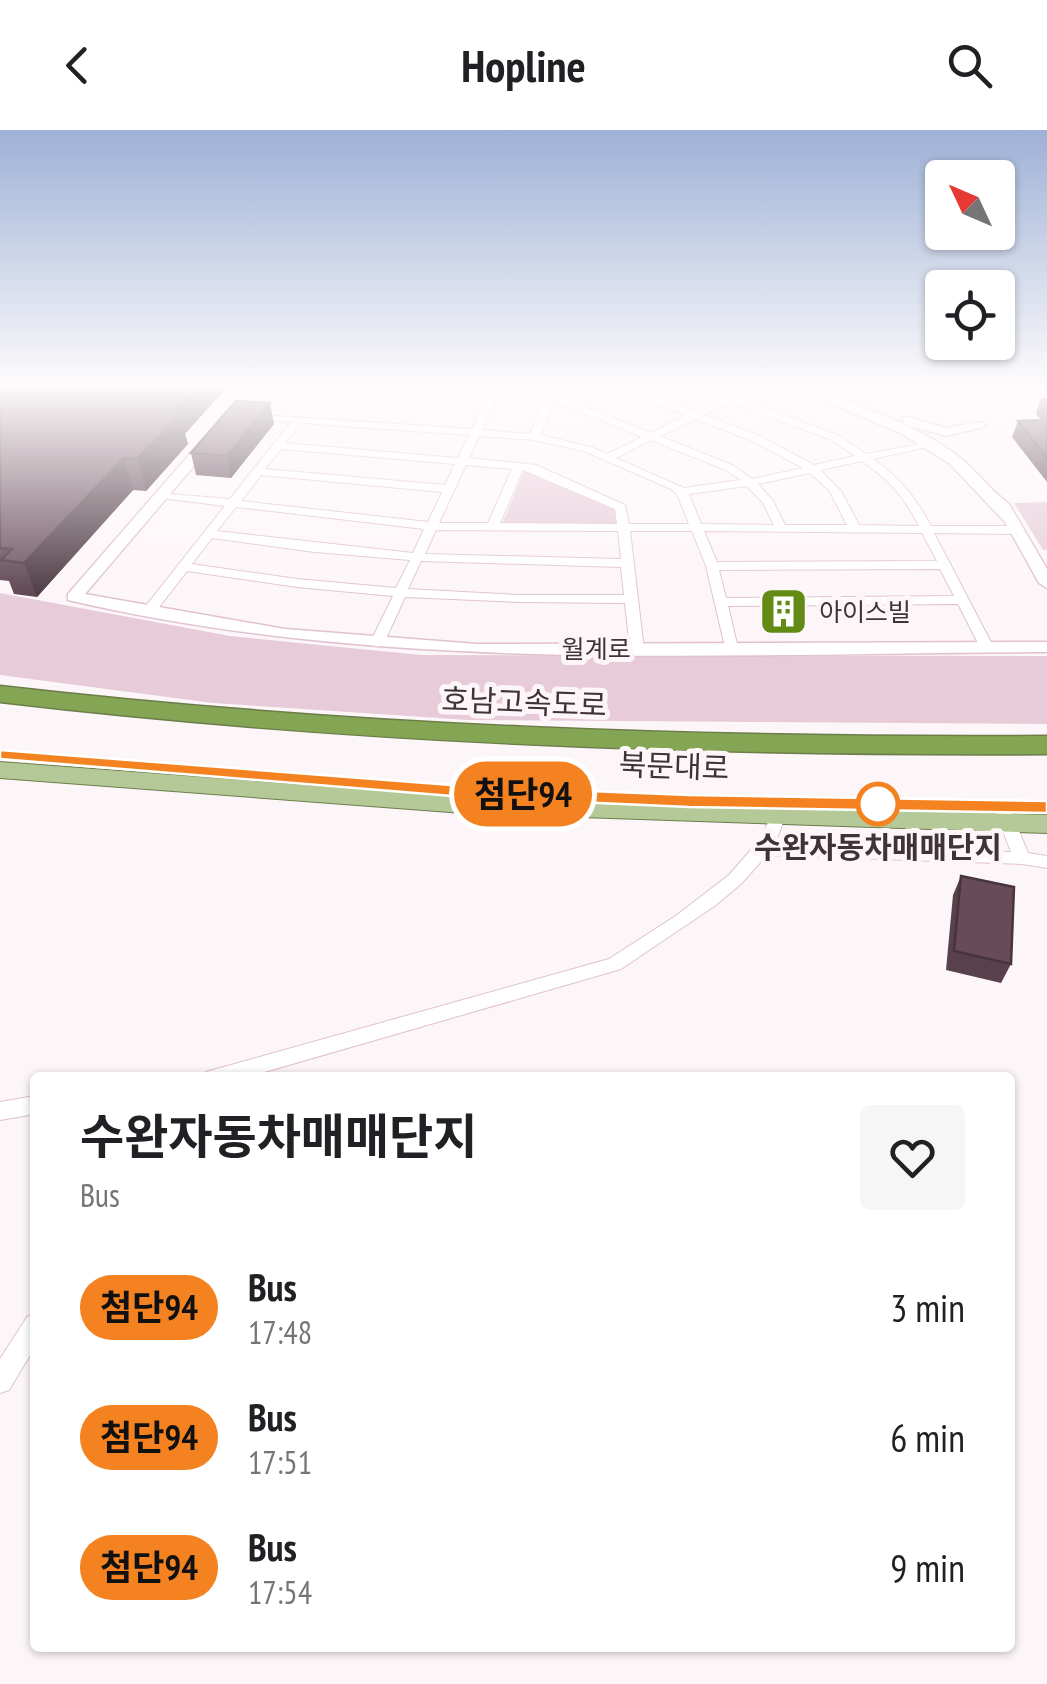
<!DOCTYPE html>
<html lang="en">
<head>
<meta charset="utf-8">
<style>
  :root { --surface:#fff; --page:#f6f6f6; --text:#202124; --muted:#757577 }
  body { margin:0; font-family:"PT Sans Narrow","Noto Sans KR",sans-serif; background:var(--page); color:var(--text); height:100vh; display:flex; flex-direction:column; font-size:38px; white-space:nowrap }
  * { box-sizing:border-box; margin:0 }
  p { font-size:32px; color:var(--muted) }
  .icon { flex:none; width:55px; height:55px; fill:none; stroke:currentColor; stroke-width:2; stroke-linecap:round; stroke-linejoin:round }
  .map { position:relative; flex:1; overflow:hidden }
  .details { position:absolute; left:30px; top:942px; width:985px; height:580px; display:flex; flex-direction:column; background:var(--surface); border-radius:10px; box-shadow:0 2px 8px #0004 }
  .details>* { flex:none }
  .badge { padding:0 20px; border-radius:32px; font-size:35px; line-height:65px }
  .needle { width:65px; rotate:314deg }
  .fabs { position:absolute; left:925px; top:30px; display:grid; gap:20px }
  .fabs a { display:grid; place-items:center; width:90px; height:90px; border-radius:10px; background:var(--surface); box-shadow:0 2px 8px #0004; font-size:50px }
  .map>.badge { position:absolute; translate:-50% -50%; box-shadow:0 0 0 5px #fff }
  .round { display:grid; place-items:center; flex:none; width:105px; height:105px; border-radius:10px; background:var(--page) }
  .head { display:flex; align-items:center; justify-content:space-between; height:170px; padding:0 50px }
  h1 { font-size:48px; font-weight:700; line-height:75px }
  ul { padding:0; list-style:none }
  li { display:flex; align-items:center; gap:30px; height:130px; padding:0 50px }
  li div { flex:1 }
  li b { display:block; font-size:38px }
  li em { font-style:normal }
  li .badge { min-width:110px; font-weight:700; text-align:center }
  header { display:flex; justify-content:space-between; align-items:center; height:130px; padding:0 50px; background:var(--surface); font-size:45px; font-weight:700 }
  .map>svg:first-child { display:block }
  .green { fill:#e7cbd8 }
  .lines { fill:none; stroke-linecap:round; stroke-linejoin:round }
  .minor-casing { stroke:#e1c1d0; stroke-width:2 }
  .tertiary-casing { stroke:#e1c1d0; stroke-width:3 }
  .primary-casing { stroke:#6c7d4a; stroke-width:2 }
  .motorway-casing { stroke:#6c7d4a; stroke-width:3 }
  .minor { fill:#fff; fill-rule:evenodd }
  .tertiary { fill:#fff; fill-rule:evenodd }
  .primary { fill:#b5c998; fill-rule:evenodd }
  .motorway { fill:#84a553; fill-rule:evenodd }
  .wall { fill:#59404d }
  .shaded-wall { fill:#48343e }
  .building { fill:#674b59; stroke:#48343e; stroke-width:2.5 }
  .line { fill:#f58220; stroke:#fff; stroke-width:2.5 }
  .stop-dot { fill:#fff; stroke:#f58220; stroke-width:5 }
  .labels { text-anchor:middle; stroke-width:10; stroke-linejoin:round; paint-order:stroke }
  .far-poi-label { font-size:25px; fill:#3f3238; stroke:#fdf6f9; text-anchor:start }
  .far-street-label { font-size:25px; fill:#3f3238; stroke:#fdf6f9 }
  .street-label { font-size:30px; fill:#3f3238; stroke:#fdf6f9 }
  .stop-label { font-size:30px; font-weight:bold; fill:#3f3238; stroke:#fdf6f9 }
</style>
</head>
<body>
<header><svg class="icon" aria-label="back" viewBox="0 0 24 24"><path d="M15 5l-7 7 7 7"/></svg>Hopline<svg class="icon" aria-label="search" viewBox="0 0 24 24"><circle cx="10" cy="10" r="6"/><path d="M15 15l6 6"/></svg></header>
<div class="map">
<svg width="1047" height="1554" viewBox="0 0 1047 1554">
  <rect width="100%" height="100%" fill="#fdf6f9"/>
  <!-- green -->
  <path class="green" d="M525 339 615 380 616 393 502 394Z
    M1047 372V420H1043L1014 373Z
    M0 463 230 506 421 525 1047 526V594L468 590 213 573 0 545Z"/>
  <g class="lines">
    <defs>
      <path id="minor" d="M492 256H502L482 300 530 304 551 256 560 257 556 265 651 303 686 285 608 256H623L694 281 721 268 692 256H707L729 265 746 256H759L738 268 840 306 866 324 931 312V316L873 329C901 349 914 365 931 396H1014L1020 400 1014 404 934 403 994 518 987 522 982 521 958 474 728 476 738 518 731 522 726 521 706 436 692 401H630L644 520 637 524 630 520 625 473 519 472 405 467 384 513 377 517 370 513 393 466 297 457 187 441 153 485H143L141 482 225 376 162 368 156 365 158 363 230 369 291 292 252 289 248 288V284L472 299ZM554 271 642 307 607 324 591 317 540 305ZM730 272 832 310 855 326 814 335 760 306 704 285ZM696 289 752 311 803 338 752 349 734 336 660 306ZM301 293 469 305 458 328 285 313ZM479 306 534 310 584 321 671 359 677 364 689 394H629L625 375 536 335 469 328ZM651 310 726 340 741 350 684 358 616 328ZM281 319 455 334 445 355 265 339ZM862 331C890 351 903 365 919 396L859 395 841 361 820 340ZM466 335 512 339 488 393H439ZM523 340 615 379 617 394 500 393ZM810 343 829 360 847 395H785L773 371 758 354ZM261 345 442 362 428 392 241 371ZM747 356 763 373 774 395 701 394 689 364ZM236 377 424 399 413 423 217 401ZM436 400 618 401 621 429 425 424ZM704 401 922 403 937 431 717 432ZM212 408 315 422 410 430 396 458 297 449 192 434ZM421 431 621 437 624 465H519L408 459ZM940 439 954 466 726 468 719 440Z
        M874 256H890L914 264 927 256H940L915 271Z
        M1009 256H1025L1038 262 1033 265Z
        M1001 671 1009 676 1028 723 1047 726V738L1022 734 767 725 741 754 716 775 621 839 244 948H203L206 942 213 940 609 829 677 785 729 745 763 706 771 683H783L785 687 775 714 1011 722 993 676Z
        M35 966V984L0 990V972Z
        M35 1183V1217L9 1260 0 1263V1229L27 1187Z"/>
      <path id="tertiary" d="M249 256H262L85 464 285 499 477 514 1047 512V522C721 523 388 545 68 470V464Z
        M817 261H825C871 281 919 296 959 327 977 341 992 362 1009 374L1047 439V458L1039 453 1005 392 949 333 902 304 817 267Z
        M908 287 946 298 980 292 987 296 946 306 903 294V288Z"/>
      <path id="primary" d="M0 632 463 667 1047 685V703L463 683 0 648Z"/>
      <path id="motorway" d="M0 556C348 596 696 608 1047 606V624C696 626 348 613 0 572Z"/>
    </defs>
    <!-- minor casing -->
    <use href="#minor" class="minor-casing"/>
    <!-- tertiary casing -->
    <use href="#tertiary" class="tertiary-casing"/>
    <!-- primary casing -->
    <use href="#primary" class="primary-casing"/>
    <!-- motorway casing -->
    <use href="#motorway" class="motorway-casing"/>
    <!-- minor -->
    <use href="#minor" class="minor"/>
    <!-- tertiary -->
    <use href="#tertiary" class="tertiary"/>
    <!-- primary -->
    <use href="#primary" class="primary"/>
    <!-- motorway -->
    <use href="#motorway" class="motorway"/>
  </g>
  <!-- wall -->
  <path class="wall" d="M0 256 185 304 188 314 146 361 133 360 37 467 14 464 9 451 0 450Z
    M1041 268H1047V352L1012 307 1018 291H1042L1036 284Z
    M274 294 231 348 196 345 191 323Z
    M774 467 800 477 798 490 774 489 772 479Z
    M961 746 1011 834 1001 853 946 840 953 765Z"/>
  <!-- shaded-wall -->
  <path class="shaded-wall" d="M195 256H228L185 304 188 314 146 361 137 329 170 282Z
    M270 273 274 294 231 348 227 326Z
    M124 328 133 360 37 467 24 433Z"/>
  <!-- building -->
  <path class="building" d="M0 256H195L170 282 181 283 137 329 124 328 24 433 1 430 12 419 0 418Z
    M236 271 270 273 227 326 191 323Z
    M1047 290V328L1018 291Z
    M774 467H798L800 477H776Z
    M961 746 1014 757 1011 834 954 821Z"/>
  <!-- sky -->
  <linearGradient id="sky" x2="0" y2="1"><stop stop-color="#9db1d6"/><stop offset="0.54" stop-color="#fefbfc"/><stop offset="1" stop-color="#fefbfc" stop-opacity="0"/></linearGradient>
  <rect width="1047" height="474" fill="url(#sky)"/>
  <!-- line -->
  <path class="line" d="M0 620 464 656 689 665 1047 671V683L689 677 464 667 0 629Z"/>
  <!-- icons -->
  <defs>
    <symbol id="building-square" viewBox="-11 -11 22 22"><rect x="-9" y="-9" width="18" height="18" rx="4" fill="#638a15" stroke="#fdf6f9"/><path d="M-4-6H4V6H1V3H-1V6H-4ZM-2.5-4.3h1.7v1.8h-1.7ZM.8-4.3h1.7v1.8H.8ZM-2.5-1h1.7V.8h-1.7ZM.8-1h1.7V.8H.8Z" fill="#fff"/></symbol>
  </defs>
  <g fill-rule="evenodd">
    <use href="#building-square" x="756" y="454" width="55" height="55"/>
  </g>
  <!-- markers -->
  <circle class="stop-dot" cx="878" cy="674" r="20"/>
  <g class="labels">
    <!-- far-poi labels -->
    <g class="far-poi-label">
      <text x="819" y="491">아이스빌</text>
    </g>
    <!-- far-street labels -->
    <g class="far-street-label">
      <text x="596" y="528">월계로</text>
    </g>
    <!-- street labels -->
    <g class="street-label">
      <text transform="translate(524 573) rotate(2)" y="10">호남고속도로</text>
      <text transform="translate(674 637) rotate(2)" y="10">북문대로</text>
    </g>
    <!-- stop labels -->
    <g class="stop-label">
      <text x="878" y="728">수완자동차매매단지</text>
    </g>
  </g>
</svg>
<div class="fabs">
<a><svg class="needle" viewBox="-14 -14 28 28"><path d="M0-13l5 13h-10z" fill="#e53935"/><path d="M0 13l5-13h-10z" fill="#757577"/></svg></a>
<a><svg class="icon" aria-label="locate" viewBox="0 0 24 24"><circle cx="12" cy="12" r="6"/><path d="M12 2v4M12 18v4M2 12h4M18 12h4"/></svg></a>
</div>
<b class="badge" style="left:523px;top:664px;background:#f58220;color:#111">첨단94</b>
<section class="details">
<div class="head"><div><h1>수완자동차매매단지</h1><p>Bus</p></div><a class="round"><svg class="icon" aria-label="heart" viewBox="0 0 24 24"><path d="M12 20l-8-8c-3-5 5-10 8-4 3-6 11-1 8 4z"/></svg></a></div>
<ul>
<li><span class="badge" style="background:#f58220;color:#111">첨단94</span><div><b>Bus</b><p>17:48</p></div><em>3 min</em></li>
<li><span class="badge" style="background:#f58220;color:#111">첨단94</span><div><b>Bus</b><p>17:51</p></div><em>6 min</em></li>
<li><span class="badge" style="background:#f58220;color:#111">첨단94</span><div><b>Bus</b><p>17:54</p></div><em>9 min</em></li>
</ul>
</section>
</div>
</body>
</html>
